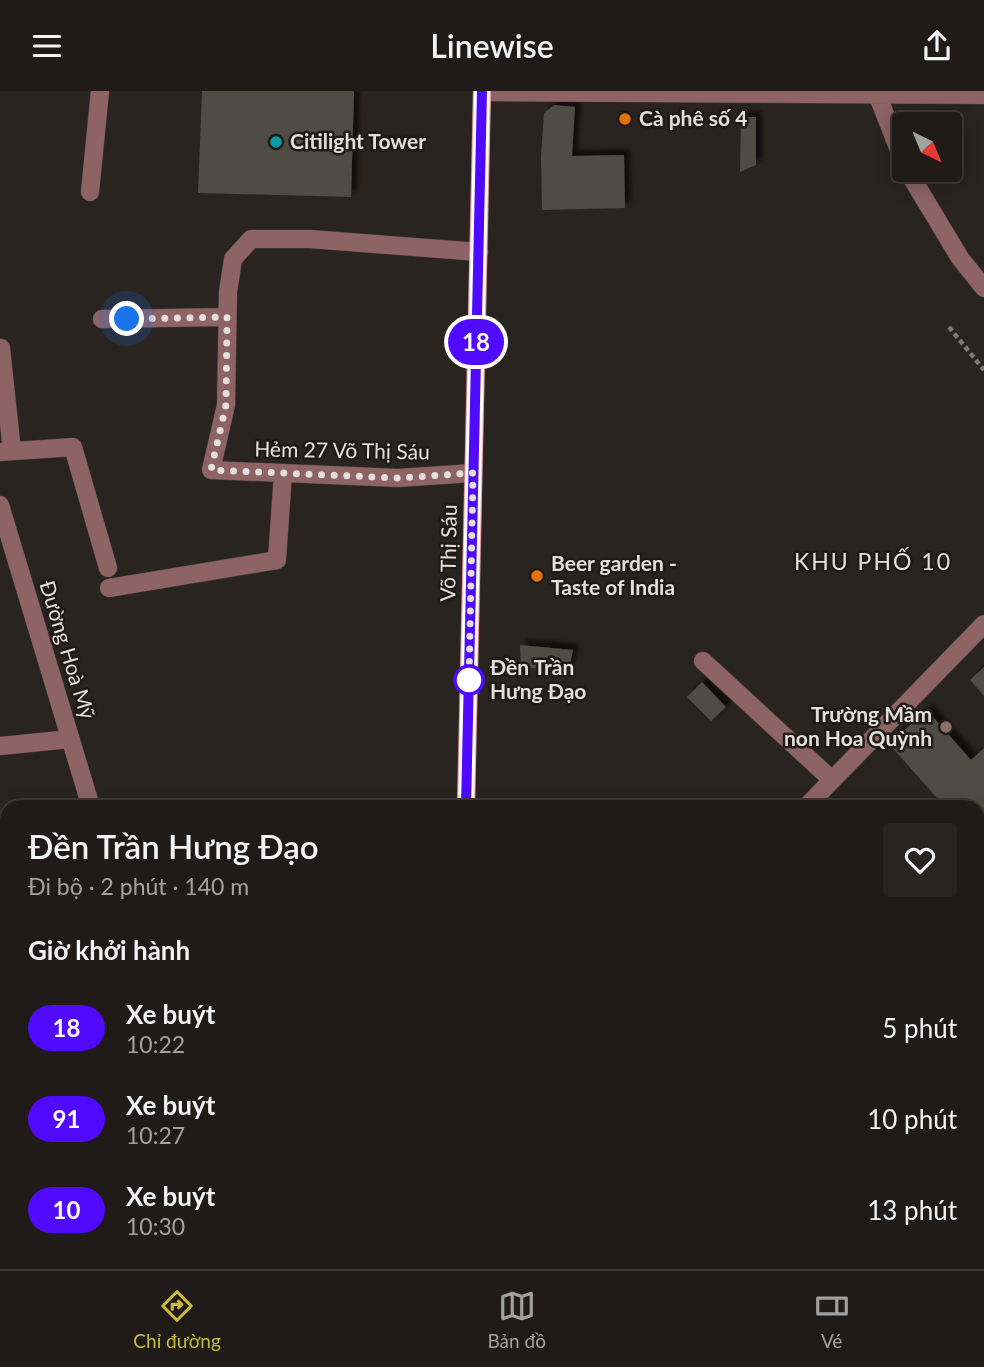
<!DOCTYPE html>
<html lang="vi">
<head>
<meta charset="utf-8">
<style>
  :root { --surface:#201b18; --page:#282421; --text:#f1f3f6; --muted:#a2a1a2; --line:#3d3937; --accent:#c9bb3a }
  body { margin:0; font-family:Lato,sans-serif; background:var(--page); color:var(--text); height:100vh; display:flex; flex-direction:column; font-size:26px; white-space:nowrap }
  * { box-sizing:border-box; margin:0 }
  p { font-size:23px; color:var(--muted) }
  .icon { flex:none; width:38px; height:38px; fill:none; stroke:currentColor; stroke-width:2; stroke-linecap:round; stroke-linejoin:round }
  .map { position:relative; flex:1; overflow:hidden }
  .details { position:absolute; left:0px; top:709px; width:985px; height:471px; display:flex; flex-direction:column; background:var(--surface); border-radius:21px 21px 0 0; box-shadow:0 4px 18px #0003,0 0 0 2px var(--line) }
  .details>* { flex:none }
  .badge { padding:0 14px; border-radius:23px; font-size:24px; line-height:46px }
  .needle { width:46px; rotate:137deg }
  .buttons { position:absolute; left:892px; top:21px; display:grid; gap:14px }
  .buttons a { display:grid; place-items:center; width:70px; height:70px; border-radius:7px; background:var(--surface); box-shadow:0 4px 18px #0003,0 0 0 2px var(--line); font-size:35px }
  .you { position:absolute; width:35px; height:35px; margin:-18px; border:5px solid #fff; border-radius:50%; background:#1a73e8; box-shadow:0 0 0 10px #1a73e833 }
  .map>.badge { position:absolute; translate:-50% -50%; box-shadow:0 0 0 4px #fff }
  h2 { padding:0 28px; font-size:26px; line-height:63px }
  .round { display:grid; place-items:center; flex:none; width:74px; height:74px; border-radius:7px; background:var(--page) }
  .summary { display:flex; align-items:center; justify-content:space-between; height:119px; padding:0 28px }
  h1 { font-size:33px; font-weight:600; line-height:52px }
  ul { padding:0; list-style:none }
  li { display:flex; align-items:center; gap:21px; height:91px; padding:0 28px }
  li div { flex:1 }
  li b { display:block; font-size:26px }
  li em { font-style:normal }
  li .badge { min-width:77px; font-weight:700; text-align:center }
  header { display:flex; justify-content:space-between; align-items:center; height:91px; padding:0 28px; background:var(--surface); font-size:32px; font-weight:600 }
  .tabs { display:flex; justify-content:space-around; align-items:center; height:98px; border-top:2px solid var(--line); background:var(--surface); font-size:19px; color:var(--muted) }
  .tabs a { display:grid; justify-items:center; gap:4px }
  .tabs .selected { color:var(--accent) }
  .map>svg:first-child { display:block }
  .building { fill:#504b45; filter:url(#shadow) }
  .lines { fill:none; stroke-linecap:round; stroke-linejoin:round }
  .minor-casing { stroke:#48423e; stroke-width:19 }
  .major-casing { stroke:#48423e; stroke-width:19 }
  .path { stroke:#7e7975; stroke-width:4.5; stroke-dasharray:5 3.5; stroke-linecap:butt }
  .minor { stroke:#8d6364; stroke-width:18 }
  .major { stroke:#f69fa3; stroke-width:18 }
  .line-casing { stroke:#fff; stroke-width:16 }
  .line { stroke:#4f0aff; stroke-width:10 }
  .walk { stroke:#e3dfdc; stroke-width:7; stroke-dasharray:0 12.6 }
  .food-dot { fill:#e8710a; stroke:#201b17; stroke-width:2.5 }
  .culture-dot { fill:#0f9aa8; stroke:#201b17; stroke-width:2.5 }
  .stop-dot { fill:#fff; stroke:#4f0aff; stroke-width:3.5 }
  .education-dot { fill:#8d6e63; stroke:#201b17; stroke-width:2.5 }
  .labels { text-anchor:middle; stroke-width:5; stroke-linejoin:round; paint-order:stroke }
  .poi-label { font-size:21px; font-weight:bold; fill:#e3dfdc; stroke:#201b17; text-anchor:start }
  .street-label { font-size:21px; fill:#e3dfdc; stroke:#201b17 }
  .stop-label { font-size:21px; font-weight:bold; fill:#e3dfdc; stroke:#201b17; text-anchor:start }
  .neighbourhood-label { font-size:23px; letter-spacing:2px; fill:#e3dfdc; stroke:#201b17 }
</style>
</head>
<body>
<header><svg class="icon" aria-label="menu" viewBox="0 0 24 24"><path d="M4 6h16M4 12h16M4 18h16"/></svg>Linewise<svg class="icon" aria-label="share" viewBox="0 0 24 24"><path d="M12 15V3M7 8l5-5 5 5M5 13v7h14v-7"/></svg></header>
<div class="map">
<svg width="984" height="1178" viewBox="0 0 984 1178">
  <defs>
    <filter id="shadow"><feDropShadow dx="6" dy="-6" stdDeviation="2" flood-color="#0009"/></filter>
  </defs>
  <rect width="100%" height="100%" fill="#2a2420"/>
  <!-- building -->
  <path class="building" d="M202 0H354L351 106 198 102Z
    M554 14 575 16 572 65 624 64 625 117 542 119 541 66 544 22Z
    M741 26H756V74L740 81Z
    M520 554 573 559 569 578 521 577Z
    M984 576V605L970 589Z
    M702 591 726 616 711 630 687 606Z
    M927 619 971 669 984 657V725L978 730V716H945L889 653Z
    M978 822 984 828V877L978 883Z
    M0 953 7 954 6 1024 0 1023Z"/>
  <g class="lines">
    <defs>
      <path id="minor" d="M482 1 984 4
        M877 3 905 74
        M907 79 960 167 984 197
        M90 101 100 0
        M102 228 227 226
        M1 257 12 360
        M0 361 73 356 108 477
        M473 382 398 387 211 379 226 314 228 201 233 168 251 148H310L479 161
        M0 414 91 716
        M109 497 277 469 283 382
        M703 570 832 689
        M0 655 70 648
        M806 716 984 533
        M979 1178 984 1172"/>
      <path id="major" d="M466 716 482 0
        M0 1092 7 1093
        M476 1172 481 1178
        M541 1172 546 1178"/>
    </defs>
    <!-- minor casing -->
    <use href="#minor" class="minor-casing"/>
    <!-- major casing -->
    <use href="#major" class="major-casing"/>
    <!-- path -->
    <path class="path" d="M949 236 984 279"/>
    <!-- minor -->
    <use href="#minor" class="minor"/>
    <!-- major -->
    <use href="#major" class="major"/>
  </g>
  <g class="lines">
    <defs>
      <path id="line" d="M466 716 482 0"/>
    </defs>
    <!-- line casing -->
    <use href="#line" class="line-casing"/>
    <!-- line -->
    <use href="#line" class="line"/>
    <!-- walk -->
    <path class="walk" d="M127 228 227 226 226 314 211 379 398 387 473 382 469 589"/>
  </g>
  <!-- markers -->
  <g class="food-dot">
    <circle cx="625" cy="28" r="7"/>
    <circle cx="537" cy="485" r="7"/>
  </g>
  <circle class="culture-dot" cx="276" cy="51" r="7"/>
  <circle class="stop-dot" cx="469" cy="589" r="14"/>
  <circle class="education-dot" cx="946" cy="636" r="7"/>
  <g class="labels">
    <!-- poi labels -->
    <g class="poi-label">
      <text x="639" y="35">Cà phê số 4</text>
      <text x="290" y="58">Citilight Tower</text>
      <text x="551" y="480">Beer garden -<tspan x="551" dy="24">Taste of India</tspan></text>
      <text x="932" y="631" text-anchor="end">Trường Mầm<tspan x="932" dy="24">non Hoa Quỳnh</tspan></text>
    </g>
    <!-- street labels -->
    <g class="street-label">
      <text transform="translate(342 360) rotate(1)" y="7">Hẻm 27 Võ Thị Sáu</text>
      <text transform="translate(449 462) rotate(-89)" y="7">Võ Thị Sáu</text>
      <text transform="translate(67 559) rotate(73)" y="7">Đường Hoà Mỹ</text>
    </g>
    <!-- stop labels -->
    <g class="stop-label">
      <text x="490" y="584">Đền Trần<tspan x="490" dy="24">Hưng Đạo</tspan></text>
    </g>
    <!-- neighbourhood labels -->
    <g class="neighbourhood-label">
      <text x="873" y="479">KHU PHỐ 10</text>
    </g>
  </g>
</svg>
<div class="buttons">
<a><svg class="needle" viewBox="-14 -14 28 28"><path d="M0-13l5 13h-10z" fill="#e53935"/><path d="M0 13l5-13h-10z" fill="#a2a1a2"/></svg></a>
</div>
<div class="you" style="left:127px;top:228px"></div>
<b class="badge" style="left:476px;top:251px;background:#4f0aff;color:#fff">18</b>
<section class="details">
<div class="summary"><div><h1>Đền Trần Hưng Đạo</h1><p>Đi bộ · 2 phút · 140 m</p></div><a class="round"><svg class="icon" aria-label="heart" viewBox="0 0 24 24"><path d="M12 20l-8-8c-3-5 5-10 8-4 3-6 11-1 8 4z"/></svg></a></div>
<h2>Giờ khởi hành</h2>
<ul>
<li><span class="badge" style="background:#4f0aff;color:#fff">18</span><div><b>Xe buýt</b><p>10:22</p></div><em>5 phút</em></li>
<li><span class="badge" style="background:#4f0aff;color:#fff">91</span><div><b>Xe buýt</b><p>10:27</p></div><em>10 phút</em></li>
<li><span class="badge" style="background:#4f0aff;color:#fff">10</span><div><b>Xe buýt</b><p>10:30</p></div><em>13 phút</em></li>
</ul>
</section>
</div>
<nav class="tabs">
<a class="selected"><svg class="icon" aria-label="directions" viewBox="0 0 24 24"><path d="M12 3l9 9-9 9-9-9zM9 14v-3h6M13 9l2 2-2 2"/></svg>Chỉ đường</a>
<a><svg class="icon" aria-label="map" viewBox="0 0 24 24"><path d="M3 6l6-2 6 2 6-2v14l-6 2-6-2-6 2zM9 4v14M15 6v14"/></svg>Bản đồ</a>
<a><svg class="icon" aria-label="tickets" viewBox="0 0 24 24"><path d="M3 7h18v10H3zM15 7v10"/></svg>Vé</a>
</nav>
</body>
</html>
